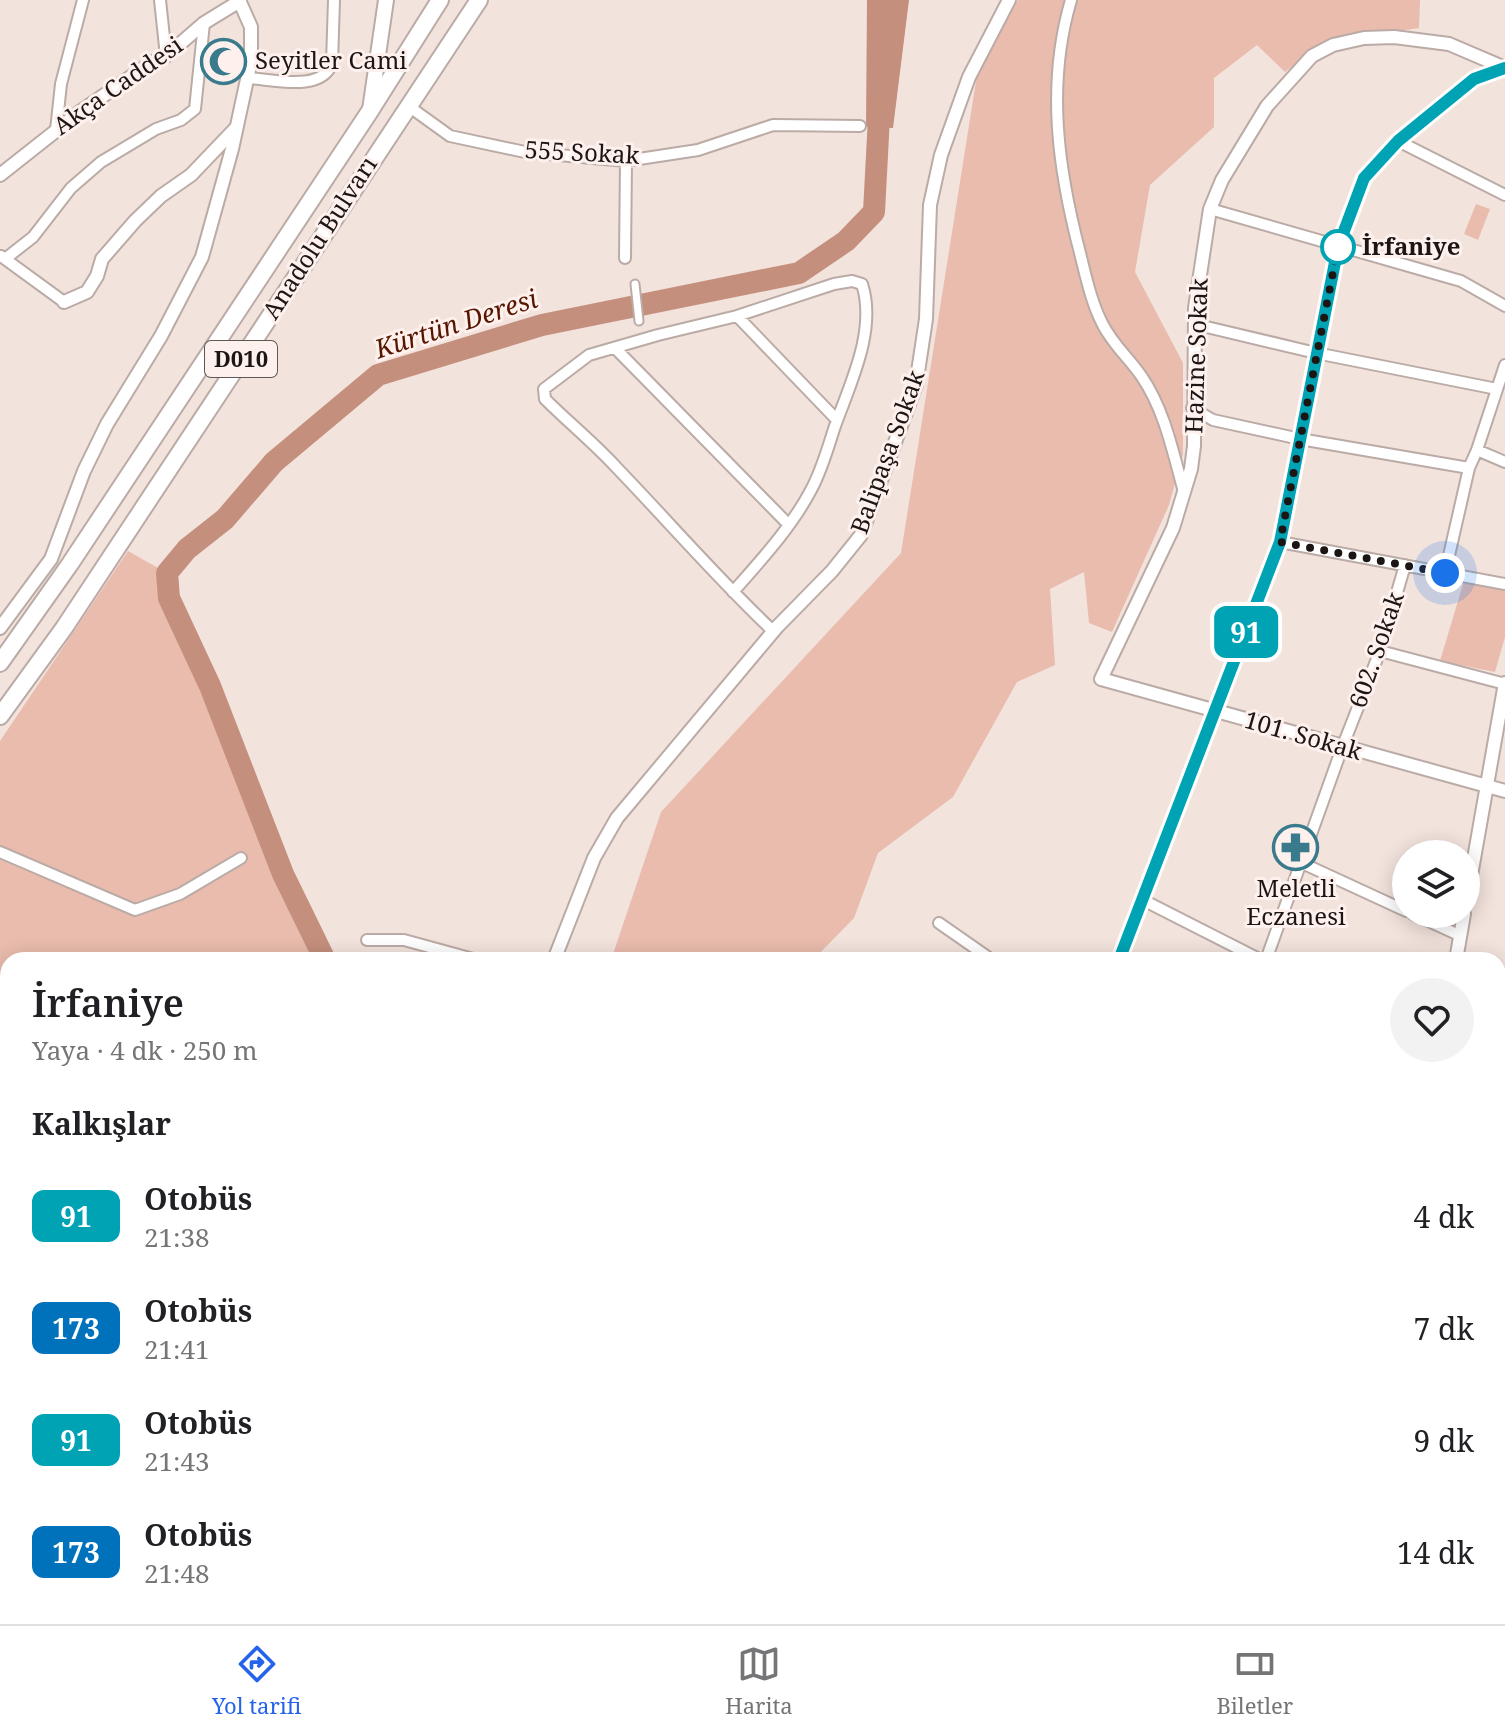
<!DOCTYPE html>
<html lang="tr">
<head>
<meta charset="utf-8">
<style>
  :root { --surface:#fff; --page:#f2f2f2; --text:#202124; --muted:#757577; --line:#e0e0e0; --accent:#2563eb }
  body { margin:0; font-family:"Noto Serif",serif; background:var(--page); color:var(--text); height:100vh; display:flex; flex-direction:column; font-size:30px; white-space:nowrap }
  * { box-sizing:border-box; margin:0 }
  p { font-size:26px; color:var(--muted) }
  .icon { flex:none; width:44px; height:44px; fill:none; stroke:currentColor; stroke-width:2; stroke-linecap:round; stroke-linejoin:round }
  .map { position:relative; flex:1; overflow:hidden }
  .panel { position:absolute; left:0px; top:952px; width:1506px; height:672px; display:flex; flex-direction:column; background:var(--surface); border-radius:24px 24px 0 0; box-shadow:0 4px 20px #0003 }
  .panel>* { flex:none }
  .badge { padding:0 16px; border-radius:12px; font-size:28px; line-height:52px }
  .controls { position:absolute; left:1392px; top:840px; display:grid; gap:16px }
  .controls a { display:grid; place-items:center; width:88px; height:88px; border-radius:50%; background:var(--surface); box-shadow:0 4px 20px #0003; font-size:40px }
  .you { position:absolute; width:40px; height:40px; margin:-20px; border:6px solid #fff; border-radius:50%; background:#1a73e8; box-shadow:0 0 0 12px #1a73e833 }
  .map>.badge { position:absolute; translate:-50% -50%; box-shadow:0 0 0 4px #fff }
  h2 { padding:0 32px; font-size:30px; line-height:72px }
  .round { display:grid; place-items:center; flex:none; width:84px; height:84px; border-radius:42px; background:var(--page) }
  .overview { display:flex; align-items:center; justify-content:space-between; height:136px; padding:0 32px }
  h1 { font-size:38px; font-weight:600; line-height:60px }
  ul { padding:0; list-style:none }
  li { display:flex; align-items:center; gap:24px; height:112px; padding:0 32px }
  li div { flex:1 }
  li b { display:block; font-size:30px }
  li em { font-style:normal }
  li .badge { min-width:88px; font-weight:700; text-align:center }
  .menu { display:flex; justify-content:space-around; align-items:center; height:112px; border-top:2px solid var(--line); background:var(--surface); font-size:22px; color:var(--muted) }
  .menu a { display:grid; justify-items:center; gap:4px }
  .menu .current { color:var(--accent) }
  .map>svg:first-child { display:block }
  .green { fill:#e9bcad }
  .water { fill:#c58f7d }
  .lines { fill:none; stroke-linecap:round; stroke-linejoin:round }
  .river { stroke:#c58f7d; stroke-width:22 }
  .pedestrian-casing { stroke:#bbaba6; stroke-width:11 }
  .minor-casing { stroke:#bbaba6; stroke-width:14 }
  .tertiary-casing { stroke:#bbaba6; stroke-width:16 }
  .secondary-casing { stroke:#bbaba6; stroke-width:18 }
  .trunk-casing { stroke:#bbaba6; stroke-width:20 }
  .pedestrian { stroke:#fff; stroke-width:7 }
  .minor { stroke:#fff; stroke-width:10 }
  .tertiary { stroke:#fff; stroke-width:12 }
  .secondary { stroke:#fff; stroke-width:14 }
  .trunk { stroke:#fff; stroke-width:16 }
  .line-casing { stroke:#fff; stroke-width:18 }
  .line { stroke:#00a3b4; stroke-width:12 }
  .walk { stroke:#1b1514; stroke-width:8; stroke-dasharray:0 14.4 }
  .stop-dot { fill:#fff; stroke:#00a3b4; stroke-width:4 }
  .labels { text-anchor:middle; stroke-width:6; stroke-linejoin:round; paint-order:stroke }
  .shield { fill:#fef1ed; stroke:#5f5755; stroke-width:2 }
  .shield-label { font-size:22px; font-weight:bold; fill:#1b1514 }
  .poi-label { font-size:24px; fill:#1b1514; stroke:#fef1ed; text-anchor:start }
  .street-label { font-size:24px; fill:#1b1514; stroke:#fef1ed }
  .stop-label { font-size:24px; font-weight:bold; fill:#1b1514; stroke:#fef1ed; text-anchor:start }
  .water-label { font-size:26px; font-style:italic; fill:#571600; stroke:#fef1ed }
</style>
</head>
<body>
<div class="map">
<svg width="1505" height="1624" viewBox="0 0 1505 1624">
  <rect width="100%" height="100%" fill="#f3e3dd"/>
  <!-- green -->
  <path class="green" d="M1018 0H1420L1419 28 1322 43 1285 72 1257 45 1214 78V127L1150 185 1135 272 1183 363V454L1169 505 1112 632 1089 623 1084 572 1050 589 1055 665 1017 682 953 797 878 853 854 918 813 960H611L661 812 901 553 977 75Z
    M1476 204 1490 209 1478 240 1464 234Z
    M128 551 167 573 169 598 316 960H8V1616H381L382 1624H0V741Z
    M1464 581 1505 588V637L1495 672 1440 661Z"/>
  <!-- water -->
  <path class="water" d="M867 0H909L893 128 866 127Z"/>
  <g class="lines">
    <!-- river -->
    <path class="river" d="M325 960 283 874 210 686 169 598 167 573 187 549 225 519 274 462 378 375 542 325 799 273 846 241 874 212 880 98
      M386 1616 387 1624"/>
    <defs>
      <path id="pedestrian" d="M635 284 639 321"/>
      <path id="minor" d="M160 0 166 56
        M1071 0C1046 85 1058 169 1080 253 1086 277 1091 301 1102 323 1112 344 1130 359 1142 377 1165 411 1173 453 1184 492
        M248 78C272 79 322 93 332 63L334 0
        M407 105 450 136 525 152 626 161 698 150 773 125 860 126
        M56 130 61 84 83 0
        M1398 141 1505 195
        M1210 209 1461 281 1505 306
        M1 256 64 302
        M625 258 626 161
        M5 259 33 237 71 188 101 162 156 129 181 120 195 109 204 23
        M737 316 837 420
        M1194 324 1316 353 1497 389
        M615 348 789 525
        M1192 408 1213 420 1300 439 1469 468
        M1477 450 1505 462
        M1280 542 1505 584
        M1445 573 1469 468 1477 450 1505 365
        M733 592C761 560 791 528 811 490 822 470 828 447 835 426 850 384 877 330 862 284L852 281 834 284 737 316 658 335 589 355 544 389 545 399C568 422 594 443 616 467 669 522 718 579 773 631
        M1380 651 1505 684
        M0 852 135 910 180 894 241 858
        M1302 863 1406 911
        M1141 899 1261 960
        M1413 914 1461 936
        M939 923 992 960
        M367 940H404L477 960
        M1266 960 1342 748 1380 651 1405 565
        M1498 1083 1505 1087
        M937 1616V1624"/>
      <path id="tertiary" d="M1505 68 1449 44 1394 37 1364 38 1333 45 1312 56 1267 106 1222 180 1210 209 1195 308 1194 446 1191 469 1173 528 1101 679 1505 791
        M0 175 81 111 151 63 166 56 204 23 240 1
        M64 302 87 292 97 276 102 259 135 221 161 196 191 175 235 129
        M0 628 51 559 84 471 107 424 161 336 202 257 232 149 251 61V27L239 0
        M1466 904 1505 683
        M554 960 594 858 617 818 777 627 832 571 861 535 916 385 926 319 930 205 941 155 969 77 1009 0
        M1119 960 1280 542 1338 247 1364 178 1398 141 1474 79 1505 68
        M1456 960 1464 914
        M1498 1188 1505 1175
        M1498 1563 1505 1572
        M352 1616 353 1624
        M1354 1616 1356 1624
        M1376 1616 1377 1624"/>
      <path id="secondary" d="M370 110 386 0
        M1498 1390 1505 1384
        M1498 1426 1505 1419"/>
      <path id="trunk" d="M0 663 70 564 370 111 440 0
        M0 716 64 628 479 0"/>
    </defs>
    <!-- pedestrian casing -->
    <use href="#pedestrian" class="pedestrian-casing"/>
    <!-- minor casing -->
    <use href="#minor" class="minor-casing"/>
    <!-- tertiary casing -->
    <use href="#tertiary" class="tertiary-casing"/>
    <!-- secondary casing -->
    <use href="#secondary" class="secondary-casing"/>
    <!-- trunk casing -->
    <use href="#trunk" class="trunk-casing"/>
    <!-- pedestrian -->
    <use href="#pedestrian" class="pedestrian"/>
    <!-- minor -->
    <use href="#minor" class="minor"/>
    <!-- tertiary -->
    <use href="#tertiary" class="tertiary"/>
    <!-- secondary -->
    <use href="#secondary" class="secondary"/>
    <!-- trunk -->
    <use href="#trunk" class="trunk"/>
  </g>
  <g class="lines">
    <defs>
      <path id="line" d="M1119 960 1280 542 1338 247 1364 178 1398 141 1474 79 1505 68"/>
    </defs>
    <!-- line casing -->
    <use href="#line" class="line-casing"/>
    <!-- line -->
    <use href="#line" class="line"/>
    <!-- walk -->
    <path class="walk" d="M1338 247 1280 542 1445 573"/>
  </g>
  <!-- icons -->
  <defs>
    <symbol id="mosque-ring" viewBox="-11 -11 22 22"><circle r="9.5" fill="#fef1ed" stroke="#397a8d" stroke-width="1.5"/><path d="M3.5-4.9A6 6 0 1 0 3.5 4.9A5 5 0 1 1 3.5-4.9Z" fill="#397a8d"/></symbol>
    <symbol id="pharmacy-ring" viewBox="-11 -11 22 22"><circle r="9.5" fill="#fef1ed" stroke="#397a8d" stroke-width="1.5"/><path d="M-2-6h4v4h4v4h-4v4h-4v-4h-4v-4h4Z" fill="#397a8d"/></symbol>
  </defs>
  <g fill-rule="evenodd">
    <use href="#mosque-ring" x="198" y="36" width="51" height="51"/>
    <use href="#pharmacy-ring" x="1270" y="822" width="51" height="51"/>
  </g>
  <!-- markers -->
  <circle class="stop-dot" cx="1338" cy="247" r="16"/>
  <g class="labels">
    <!-- shield labels -->
    <rect class="shield" x="205" y="341" width="72" height="36" rx="6"/>
    <g class="shield-label">
      <text x="241" y="367">D010</text>
    </g>
    <!-- poi labels -->
    <g class="poi-label">
      <text x="255" y="69">Seyitler Cami</text>
      <text x="1296" y="897" text-anchor="middle">Meletli<tspan x="1296" dy="28">Eczanesi</tspan></text>
    </g>
    <!-- street labels -->
    <g class="street-label">
      <text transform="translate(118 86) rotate(-35)" y="8">Akça Caddesi</text>
      <text transform="translate(582 153) rotate(3)" y="8">555 Sokak</text>
      <text transform="translate(320 238) rotate(-57)" y="8">Anadolu Bulvarı</text>
      <text transform="translate(1197 356) rotate(-88)" y="8">Hazine Sokak</text>
      <text transform="translate(888 452) rotate(-70)" y="8">Balipaşa Sokak</text>
      <text transform="translate(1377 650) rotate(-71)" y="8">602. Sokak</text>
      <text transform="translate(1303 736) rotate(16)" y="8">101. Sokak</text>
    </g>
    <!-- stop labels -->
    <g class="stop-label">
      <text x="1362" y="255">İrfaniye</text>
    </g>
    <!-- water labels -->
    <g class="water-label">
      <text transform="translate(456 324) rotate(-18)" y="9">Kürtün Deresi</text>
    </g>
  </g>
</svg>
<div class="controls">
<a><svg class="icon" aria-label="layers" viewBox="0 0 24 24"><path d="M12 4l9 5-9 5-9-5zM3 14l9 5 9-5"/></svg></a>
</div>
<div class="you" style="left:1445px;top:573px"></div>
<b class="badge" style="left:1246px;top:632px;background:#00a3b4;color:#fff">91</b>
<section class="panel">
<div class="overview"><div><h1>İrfaniye</h1><p>Yaya · 4 dk · 250 m</p></div><a class="round"><svg class="icon" aria-label="heart" viewBox="0 0 24 24"><path d="M12 20l-8-8c-3-5 5-10 8-4 3-6 11-1 8 4z"/></svg></a></div>
<h2>Kalkışlar</h2>
<ul>
<li><span class="badge" style="background:#00a3b4;color:#fff">91</span><div><b>Otobüs</b><p>21:38</p></div><em>4 dk</em></li>
<li><span class="badge" style="background:#0072bc;color:#fff">173</span><div><b>Otobüs</b><p>21:41</p></div><em>7 dk</em></li>
<li><span class="badge" style="background:#00a3b4;color:#fff">91</span><div><b>Otobüs</b><p>21:43</p></div><em>9 dk</em></li>
<li><span class="badge" style="background:#0072bc;color:#fff">173</span><div><b>Otobüs</b><p>21:48</p></div><em>14 dk</em></li>
</ul>
</section>
</div>
<nav class="menu">
<a class="current"><svg class="icon" aria-label="directions" viewBox="0 0 24 24"><path d="M12 3l9 9-9 9-9-9zM9 14v-3h6M13 9l2 2-2 2"/></svg>Yol tarifi</a>
<a><svg class="icon" aria-label="map" viewBox="0 0 24 24"><path d="M3 6l6-2 6 2 6-2v14l-6 2-6-2-6 2zM9 4v14M15 6v14"/></svg>Harita</a>
<a><svg class="icon" aria-label="tickets" viewBox="0 0 24 24"><path d="M3 7h18v10H3zM15 7v10"/></svg>Biletler</a>
</nav>
</body>
</html>
